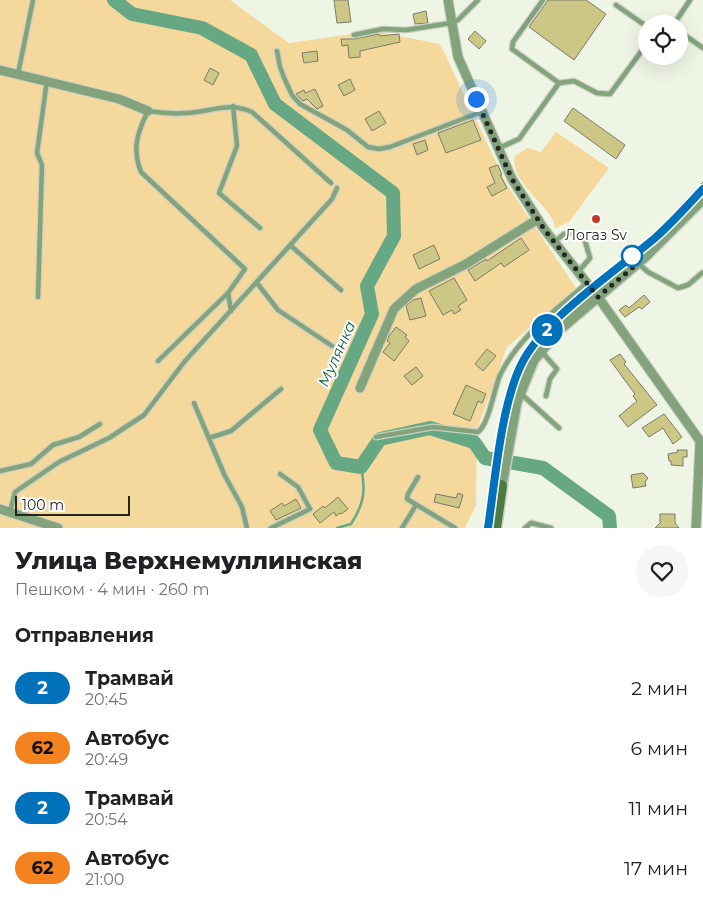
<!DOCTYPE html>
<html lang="ru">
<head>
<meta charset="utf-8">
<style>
  :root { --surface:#fff; --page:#f6f6f6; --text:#202124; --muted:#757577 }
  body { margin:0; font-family:Montserrat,sans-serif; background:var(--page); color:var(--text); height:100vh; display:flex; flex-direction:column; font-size:19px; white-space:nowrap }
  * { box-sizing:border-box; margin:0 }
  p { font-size:16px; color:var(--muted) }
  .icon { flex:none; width:28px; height:28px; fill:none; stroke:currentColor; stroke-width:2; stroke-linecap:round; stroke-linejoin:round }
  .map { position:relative; height:528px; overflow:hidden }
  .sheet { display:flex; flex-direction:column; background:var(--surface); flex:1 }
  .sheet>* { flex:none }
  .badge { padding:0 10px; border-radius:16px; font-size:18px; line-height:32px }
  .tools { position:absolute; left:638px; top:15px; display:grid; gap:10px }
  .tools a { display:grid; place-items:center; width:50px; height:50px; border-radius:50%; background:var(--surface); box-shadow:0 5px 20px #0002; font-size:25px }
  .scale { position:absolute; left:15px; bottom:12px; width:115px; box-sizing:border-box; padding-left:5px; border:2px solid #242620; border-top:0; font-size:14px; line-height:18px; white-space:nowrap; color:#242620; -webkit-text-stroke:4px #fff; paint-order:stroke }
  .you { position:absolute; width:25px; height:25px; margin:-12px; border:4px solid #fff; border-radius:50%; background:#1a73e8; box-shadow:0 0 0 8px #1a73e833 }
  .map>.badge { position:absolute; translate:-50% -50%; box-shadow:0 0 0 2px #fff }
  h2 { padding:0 15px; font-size:19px; line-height:45px }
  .round { display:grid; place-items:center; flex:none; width:52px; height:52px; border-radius:26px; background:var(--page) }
  .headline { display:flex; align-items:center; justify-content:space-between; height:85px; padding:0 15px }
  h1 { font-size:24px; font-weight:800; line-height:38px }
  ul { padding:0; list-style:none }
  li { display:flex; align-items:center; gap:15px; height:60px; padding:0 15px }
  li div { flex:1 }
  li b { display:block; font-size:19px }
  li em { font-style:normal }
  li .badge { min-width:55px; font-weight:700; text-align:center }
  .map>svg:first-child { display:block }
  .green { fill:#f5d89c }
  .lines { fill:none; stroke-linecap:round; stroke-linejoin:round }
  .stream { stroke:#66a784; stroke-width:2.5 }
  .river { stroke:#66a784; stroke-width:14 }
  .building { fill:#cdc785; stroke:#7b7a6b }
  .service-casing { stroke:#cad0c1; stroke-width:7 }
  .minor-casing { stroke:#cad0c1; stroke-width:11 }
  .tertiary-casing { stroke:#cad0c1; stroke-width:14 }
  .secondary-casing { stroke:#cad0c1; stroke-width:15 }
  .service { stroke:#82a37c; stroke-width:4.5 }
  .minor { stroke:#82a37c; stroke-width:9 }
  .tertiary { stroke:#82a37c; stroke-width:11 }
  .secondary { stroke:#4c7b43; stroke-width:12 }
  .tram { stroke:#6a6d63; stroke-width:1 }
  .line-casing { stroke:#fff; stroke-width:11 }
  .line { stroke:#0072bc; stroke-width:8 }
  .walk { stroke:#242620; stroke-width:5; stroke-dasharray:0 9 }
  .poi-dot { fill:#c5382b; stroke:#fff; stroke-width:2 }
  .stop-dot { fill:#fff; stroke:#0072bc; stroke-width:2.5 }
  .labels { text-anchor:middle; stroke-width:4; stroke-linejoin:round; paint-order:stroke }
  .poi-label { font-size:14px; fill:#242620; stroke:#fff }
  .water-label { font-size:15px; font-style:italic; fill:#11603e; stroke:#fff }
</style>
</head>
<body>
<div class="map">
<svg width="703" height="528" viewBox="0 0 703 528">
  <rect width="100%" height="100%" fill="#eff5e4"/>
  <!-- green -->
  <path class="green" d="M0 0H230L289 43 374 31 440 44 507 185 576 288 507 347 477 430 476 505 465 528H0Z
    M556 132 609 168 569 222 555 228C554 207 508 182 515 156L527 148 541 152Z"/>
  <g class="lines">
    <!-- stream -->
    <path class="stream" d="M337 528 351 524C364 504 366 491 361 467"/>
    <!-- river -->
    <path class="river" d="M114 0 132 14 202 28 251 55 275 104 393 193 394 236 367 286 372 314 320 430 336 463 361 467 380 439 430 428 474 442 485 458 543 468 609 516 610 528"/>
  </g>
  <!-- building -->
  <path class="building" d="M334 0H348L351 22 337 23Z
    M548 0H586L606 14 574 60 529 27Z
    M426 11 428 23 415 24 413 14Z
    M475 31 486 41 479 49 468 39Z
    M379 34 380 36 399 34 400 42 360 51V57L349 58 348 45 342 46 341 39H355Z
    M317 51 318 61 304 63 302 53Z
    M210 68 219 73 213 85 204 80Z
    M350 79 355 90 344 96 338 85Z
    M315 89 323 106 317 109 307 99 303 101 296 94 304 90 305 93Z
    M573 108 625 145 616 159 564 121Z
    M379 111 386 123 372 131 365 119Z
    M473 120 481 140 446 153 438 133Z
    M425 140 428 150 417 155 413 144Z
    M498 165 502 175H500L507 188 492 196 487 187 495 183 489 168Z
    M521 238 529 250 504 267 501 263 475 281 468 270 486 259 487 261Z
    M434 245 440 259 419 269 413 255Z
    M454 278 467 300 458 306 461 310 454 314 452 310 443 315 429 291Z
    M644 295 650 302 642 309 639 307 625 317 619 310 626 305 629 308Z
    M421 298 426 316 410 320 406 306 413 300Z
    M396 327 407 335 405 337 409 341 394 361 383 352 390 343 387 341 389 336Z
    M487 349 496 356 483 371 475 364Z
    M620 354 626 362 624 364 657 405 628 427 619 416 637 401 633 396 635 394 610 360Z
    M416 367 423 376 412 385 404 376Z
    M466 385 486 394 482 403 478 401 470 421 453 414Z
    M664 414 682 437 673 444 663 428 649 437 642 428Z
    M677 450H687V457H683V466L671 465V461H669L668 454 678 452Z
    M643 473 648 478 645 482 646 486 633 488 631 475Z
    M458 493 463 495 459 508 434 502 436 494 456 498Z
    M338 497 348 509 341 514 340 513 336 516 334 512 320 523 313 514 323 506 325 508Z
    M296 499 301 508 276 520 270 511 282 503 284 506Z
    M660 514H675V523L679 528H655L660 523Z"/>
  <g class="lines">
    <defs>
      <path id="service" d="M616 5 646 26
        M674 24 690 0
        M679 31 703 48
        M354 35 383 29 406 30 451 23 458 20 478 0
        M277 51 280 67 285 80 292 95 300 104 347 130 368 147 379 149 390 147 481 112
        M18 74 33 0
        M559 83 574 81 597 93 610 94 646 45
        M233 106 237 146 219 193 260 228
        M499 148 519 139 559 83 512 49 513 42 543 0
        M554 242 564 234 576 233 585 241 590 258 578 272
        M290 245 341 290
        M639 264 648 272 678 288 688 285 702 273
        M257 283 278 310 332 346
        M38 297 42 165 37 153 47 80
        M231 311 228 293 245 269 141 172C132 149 137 133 148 111 161 113 174 114 187 113 210 112 229 101 252 112L331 183
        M541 351 557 369 550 379 546 396
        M158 361 228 293
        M520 393 559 428
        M194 403 224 474 242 507 247 528
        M376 437 433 427 478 432C489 424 494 389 500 375 519 336 555 311 587 283
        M209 438 231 431 281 389
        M0 471 31 464 53 445 79 437 100 424
        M418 477 408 494 407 499 455 528
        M10 512 15 492 59 462 109 438 144 415 185 361 332 199 337 188
        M271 528 310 509 298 487 280 474
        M402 528 416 505
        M525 528 531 523 551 528"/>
      <path id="minor" d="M448 0 458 57 512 179 544 229 598 297 700 441 696 528
        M0 70 119 99 148 111
        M360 388 394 309 416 289 466 264 538 219
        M0 509 58 528"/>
      <path id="tertiary" d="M501 486 516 402 533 360 558 330 645 256 703 198"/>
      <path id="secondary" d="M495 528 501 486"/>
    </defs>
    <!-- service casing -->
    <use href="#service" class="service-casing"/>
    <!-- minor casing -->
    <use href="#minor" class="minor-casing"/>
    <!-- tertiary casing -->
    <use href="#tertiary" class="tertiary-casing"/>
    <!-- secondary casing -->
    <use href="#secondary" class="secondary-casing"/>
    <!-- service -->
    <use href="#service" class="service"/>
    <!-- minor -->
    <use href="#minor" class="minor"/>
    <!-- tertiary -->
    <use href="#tertiary" class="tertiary"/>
    <!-- secondary -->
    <use href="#secondary" class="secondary"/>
    <!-- tram -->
    <path class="tram" d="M484 528 507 389 518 362 532 339 557 314 655 233 703 182"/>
  </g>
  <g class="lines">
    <defs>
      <path id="line" d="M488 528C495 481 501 406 521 365 543 319 616 271 655 238 672 223 688 205 703 189"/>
    </defs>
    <!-- line casing -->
    <use href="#line" class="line-casing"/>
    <!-- line -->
    <use href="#line" class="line"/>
    <!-- walk -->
    <path class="walk" d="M476 99 512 179 544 229 598 297 638 263 632 256"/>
  </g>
  <!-- markers -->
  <circle class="poi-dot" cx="596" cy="219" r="5"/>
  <circle class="stop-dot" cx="632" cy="256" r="10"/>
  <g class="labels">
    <!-- poi labels -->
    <g class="poi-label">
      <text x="596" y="240">Логаз Sv</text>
    </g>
    <!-- water labels -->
    <g class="water-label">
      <text transform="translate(337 354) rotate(-66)" y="5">Мулянка</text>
    </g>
  </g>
</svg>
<div class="tools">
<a><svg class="icon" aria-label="locate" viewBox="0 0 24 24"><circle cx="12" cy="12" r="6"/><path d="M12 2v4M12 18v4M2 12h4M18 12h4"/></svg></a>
</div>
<div class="scale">100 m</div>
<div class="you" style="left:476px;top:99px"></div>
<b class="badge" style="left:547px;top:330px;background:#0072bc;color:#fff">2</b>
</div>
<section class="sheet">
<div class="headline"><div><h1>Улица Верхнемуллинская</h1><p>Пешком · 4 мин · 260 m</p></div><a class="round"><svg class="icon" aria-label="heart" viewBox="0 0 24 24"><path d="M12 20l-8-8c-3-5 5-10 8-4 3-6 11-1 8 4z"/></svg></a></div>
<h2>Отправления</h2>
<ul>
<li><span class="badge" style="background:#0072bc;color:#fff">2</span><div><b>Трамвай</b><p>20:45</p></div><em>2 мин</em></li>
<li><span class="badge" style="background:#f58220;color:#111">62</span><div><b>Автобус</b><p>20:49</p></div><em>6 мин</em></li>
<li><span class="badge" style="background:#0072bc;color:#fff">2</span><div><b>Трамвай</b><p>20:54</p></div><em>11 мин</em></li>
<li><span class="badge" style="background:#f58220;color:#111">62</span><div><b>Автобус</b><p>21:00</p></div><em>17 мин</em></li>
</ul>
</section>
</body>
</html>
